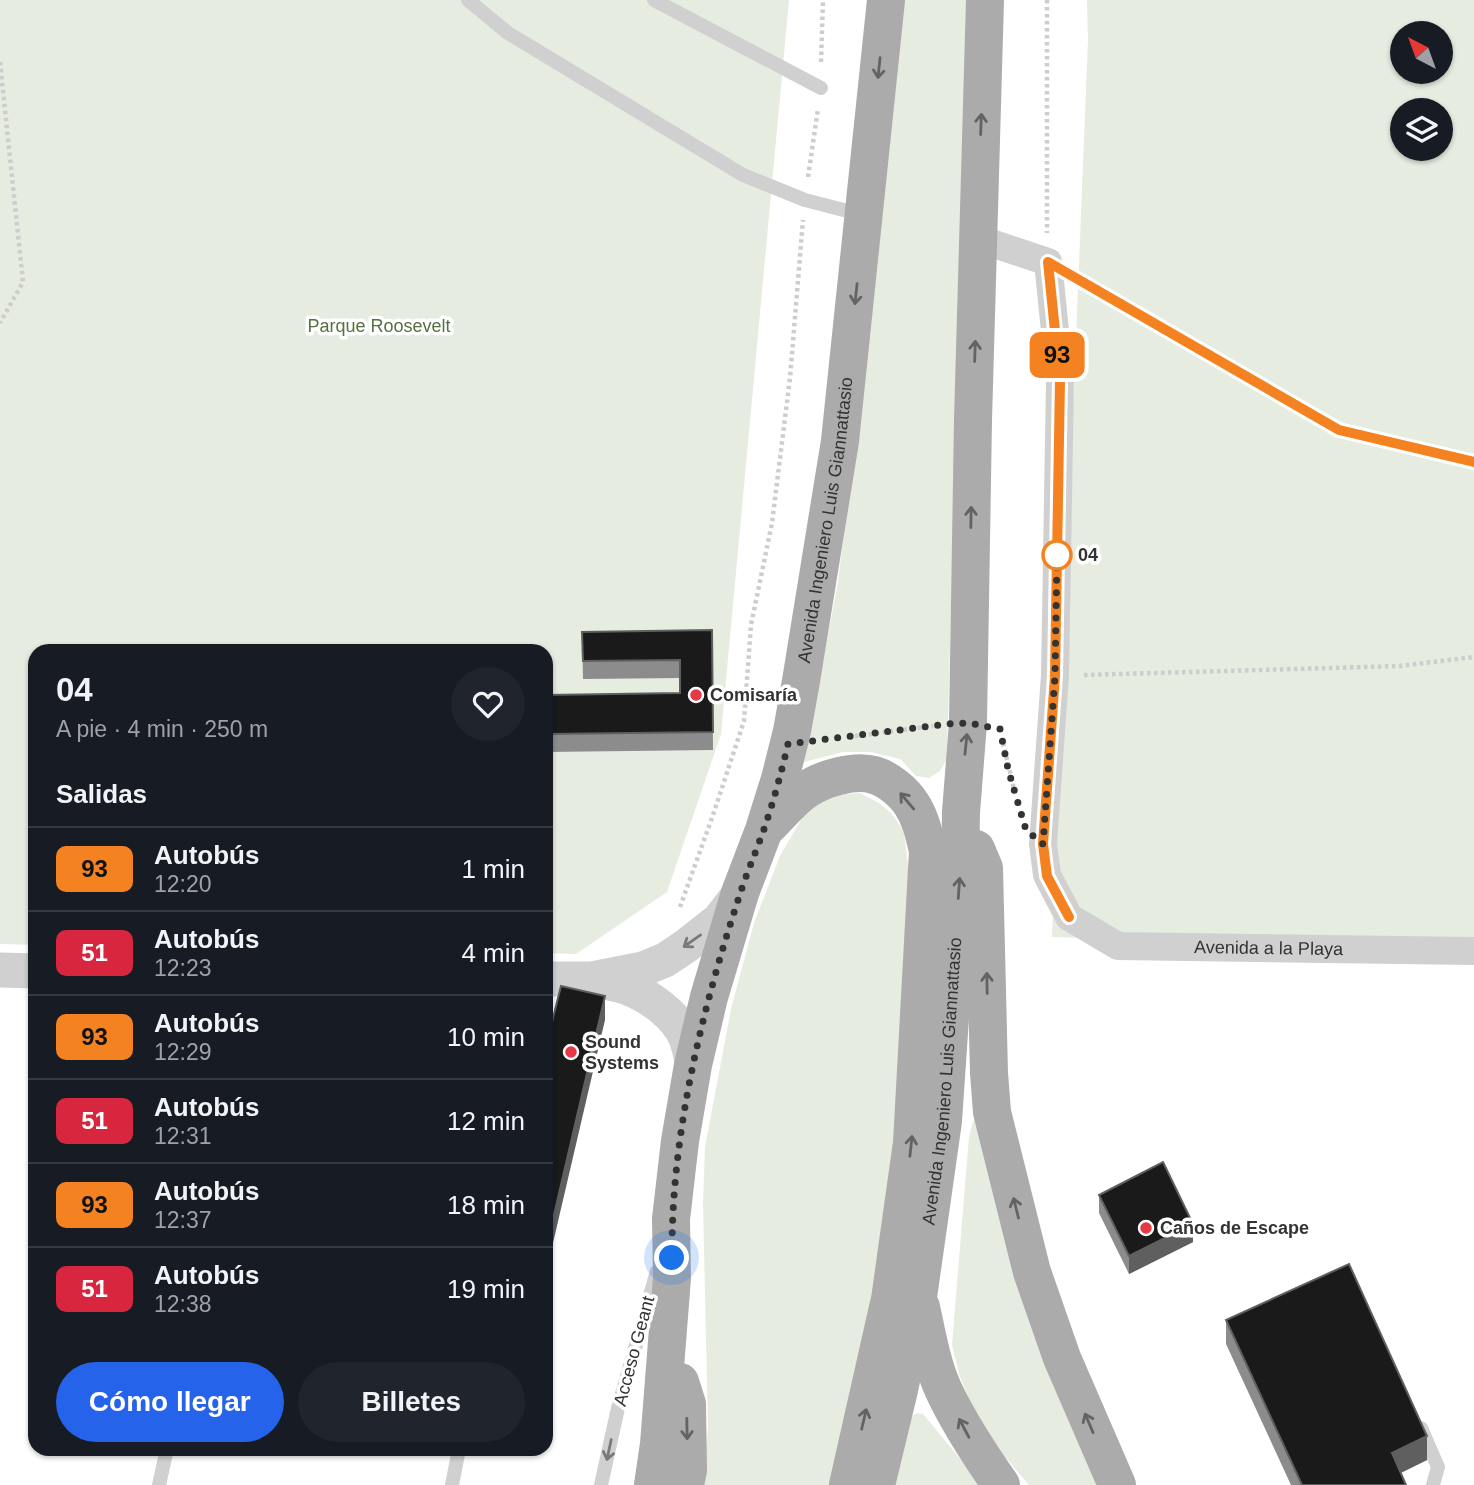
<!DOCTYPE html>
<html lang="es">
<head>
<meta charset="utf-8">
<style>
  :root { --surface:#171b24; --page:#20242c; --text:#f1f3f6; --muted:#9ea1a6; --line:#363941; --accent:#2563eb }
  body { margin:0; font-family:Arial,sans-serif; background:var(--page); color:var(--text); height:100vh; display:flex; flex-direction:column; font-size:26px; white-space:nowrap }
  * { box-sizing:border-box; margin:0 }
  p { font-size:23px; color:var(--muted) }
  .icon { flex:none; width:38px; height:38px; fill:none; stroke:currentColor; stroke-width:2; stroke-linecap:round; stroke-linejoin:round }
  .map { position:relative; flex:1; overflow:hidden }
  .panel { position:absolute; left:28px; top:644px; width:525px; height:812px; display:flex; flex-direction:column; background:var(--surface); border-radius:21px; box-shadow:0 2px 5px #0004 }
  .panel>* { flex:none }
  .badge { padding:0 14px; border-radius:10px; font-size:24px; line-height:46px }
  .needle { width:46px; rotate:319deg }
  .controls { position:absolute; left:1390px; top:21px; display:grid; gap:14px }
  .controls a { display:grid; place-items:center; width:63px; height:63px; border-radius:50%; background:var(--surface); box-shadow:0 2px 5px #0004; font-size:35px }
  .you { position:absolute; width:35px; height:35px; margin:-18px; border:5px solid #fff; border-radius:50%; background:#1a73e8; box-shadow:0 0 0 10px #1a73e833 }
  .map>.badge { position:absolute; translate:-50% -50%; box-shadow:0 0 0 4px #fff }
  h2 { padding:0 28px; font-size:26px; line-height:63px }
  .round { display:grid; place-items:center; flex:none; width:74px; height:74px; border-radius:37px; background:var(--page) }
  .summary { display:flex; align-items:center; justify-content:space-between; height:119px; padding:0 28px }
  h1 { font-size:33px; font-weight:800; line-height:52px }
  .action { display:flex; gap:14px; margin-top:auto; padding:14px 28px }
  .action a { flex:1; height:80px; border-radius:42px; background:var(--accent); color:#fff; font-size:28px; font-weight:800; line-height:80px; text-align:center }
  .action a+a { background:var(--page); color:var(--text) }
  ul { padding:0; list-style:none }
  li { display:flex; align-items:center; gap:21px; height:84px; padding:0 28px; border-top:2px solid var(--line) }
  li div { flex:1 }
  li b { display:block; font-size:26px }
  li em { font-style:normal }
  li .badge { min-width:77px; font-weight:700; text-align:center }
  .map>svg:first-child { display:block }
  .green { fill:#e6ecdf; fill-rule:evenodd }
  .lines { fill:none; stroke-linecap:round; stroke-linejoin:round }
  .path { stroke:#cdcdcd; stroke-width:4.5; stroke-dasharray:3.5 3.5; stroke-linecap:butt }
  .service { stroke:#d0d0d0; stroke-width:14 }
  .minor { stroke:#d0d0d0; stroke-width:28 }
  .tertiary { stroke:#d0d0d0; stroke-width:35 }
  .primary { stroke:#ababab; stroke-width:38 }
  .wall { fill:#8c8c8c }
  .shaded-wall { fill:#5f5f5f }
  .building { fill:#1a1a1a; stroke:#5f5f5f; stroke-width:2 }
  .oneway { stroke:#636363 }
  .oneway2 { stroke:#7a7a7a }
  .line-casing { stroke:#fff; stroke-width:16 }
  .line { stroke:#f58220; stroke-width:10 }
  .walk { stroke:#333; stroke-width:7; stroke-dasharray:0 12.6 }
  .stop-dot { fill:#fff; stroke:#f58220; stroke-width:3.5 }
  .poi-dot { fill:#e63946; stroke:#fff; stroke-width:2.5 }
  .labels { text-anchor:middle; stroke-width:7; stroke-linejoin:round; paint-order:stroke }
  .park-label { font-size:18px; fill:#56703f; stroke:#fff }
  .street-label { font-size:18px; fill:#333; stroke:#fff }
  .stop-label { font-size:18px; font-weight:bold; fill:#333; stroke:#fff; text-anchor:start }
  .poi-label { font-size:18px; font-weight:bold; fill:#333; stroke:#fff; text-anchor:start }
</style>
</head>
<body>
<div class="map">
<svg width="1474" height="1485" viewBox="0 0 1474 1485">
  <rect width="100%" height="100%" fill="#fff"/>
  <!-- green -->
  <path class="green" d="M0 0H789L721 734 667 892 576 954 546 953V651H35V945L0 944Z
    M901 0H967L947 759 940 771 929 778 916 776 900 759 871 752H843L804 762 838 582 865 367Z
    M1087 0H1474V949L1052 937 1088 40ZM1402 33H1440V72H1402ZM1402 110H1440V149H1402Z
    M860 793 879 803 891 813 904 831 909 876 897 1122 868 1316 837 1485H703L708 1427 703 1203 705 1147 731 1009 754 923 780 856 802 818 815 806 830 797 845 794Z
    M978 1119 1099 1485H1029L994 1444 973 1409 959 1374 952 1345 969 1137 973 1121Z
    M917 1413 923 1414 982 1485H895L912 1416Z"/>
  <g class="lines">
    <!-- path -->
    <path class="path" d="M1047 0V233
      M0 62 23 282 0 323
      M821 62 823 0
      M808 177 818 109
      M1084 675 1400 666 1474 657
      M855 736 933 726
      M1003 743 1015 793
      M680 907 713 815 744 721 751 625 772 523 790 378 803 220"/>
    <!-- service -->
    <path class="service" d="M468 0 508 33 743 175 805 200 863 215
      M654 0 821 88
      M1048 262 1339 430 1474 462
      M1421 1428 1438 1467 1433 1485
      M159 1485 167 1449
      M452 1485 459 1449
      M601 1485 618 1408 657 1271"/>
    <!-- minor -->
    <path class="minor" id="s1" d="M979 239 1048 262 1060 380 1055 675 1043 844 1047 875 1069 917 1118 946 1474 951"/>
    <!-- tertiary -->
    <path class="tertiary" d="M0 970 35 971
      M546 979H592L643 969 665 960 686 946 719 920 740 893
      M595 980C606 983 618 984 628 988 651 997 676 1015 686 1038 689 1046 691 1056 693 1065"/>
    <!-- primary -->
    <g class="primary">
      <path d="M766 828C779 816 791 800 806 790 822 779 854 769 874 775 888 779 904 792 912 805 921 819 924 834 928 851L912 1143 890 1299 848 1485"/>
      <path d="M976 849 984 868 989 1073 992 1112 1032 1272 1062 1358 1117 1485"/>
      <path d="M921 1307C927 1335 932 1365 944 1391 960 1425 980 1455 1001 1485"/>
      <path d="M680 1382 687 1404 688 1470 685 1485"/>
      <path id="s2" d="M653 1485 659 1444 672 1278 671 1219 680 1141 693 1065 709 997 740 893 764 830 780 779 792 731 801 681 840 441 886 0"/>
      <path id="s3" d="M876 1485 899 1390 918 1297 943 1121 960 870 961 812 968 723 973 420 985 0"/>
    </g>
  </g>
  <!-- wall -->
  <path class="wall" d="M712 630 713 750 546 752V695L680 693V678L583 679 582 632Z
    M1099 1195 1193 1242 1129 1274 1099 1213Z
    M1226 1320 1427 1460 1401 1473 1406 1485H1291L1226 1344Z"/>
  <!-- shaded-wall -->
  <path class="shaded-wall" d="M605 996V1020L546 1273V1249Z
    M1193 1224V1242L1129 1274V1256Z
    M1427 1436V1460L1392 1477V1453Z"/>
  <!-- building -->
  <path class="building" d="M712 630 713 732 546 734V695L680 693V660L583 661 582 632Z
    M424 646V651H399V647Z
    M561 986 605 996 546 1249V1046Z
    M1163 1162 1193 1224 1129 1256 1099 1195Z
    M1349 1264 1427 1436 1392 1453 1406 1485H1302L1226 1320Z"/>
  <!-- one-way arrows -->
  <defs><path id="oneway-shaft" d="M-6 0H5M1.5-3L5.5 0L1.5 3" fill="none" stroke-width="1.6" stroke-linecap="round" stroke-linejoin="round" transform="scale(1.75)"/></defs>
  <g class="oneway">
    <use href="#oneway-shaft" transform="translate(879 68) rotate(96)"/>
    <use href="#oneway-shaft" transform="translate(981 124) rotate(-88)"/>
    <use href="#oneway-shaft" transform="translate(856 294) rotate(96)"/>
    <use href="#oneway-shaft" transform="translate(975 351) rotate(-88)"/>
    <use href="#oneway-shaft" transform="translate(971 517) rotate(-89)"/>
    <use href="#oneway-shaft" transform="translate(966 744) rotate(-84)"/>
    <use href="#oneway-shaft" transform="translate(907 801) rotate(-130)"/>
    <use href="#oneway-shaft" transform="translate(959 888) rotate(-86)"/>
    <use href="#oneway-shaft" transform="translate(987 983) rotate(-91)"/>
    <use href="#oneway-shaft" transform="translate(911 1146) rotate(-84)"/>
    <use href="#oneway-shaft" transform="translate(1016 1208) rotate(-104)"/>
    <use href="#oneway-shaft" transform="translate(864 1419) rotate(-77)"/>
    <use href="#oneway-shaft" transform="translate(1089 1423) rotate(-113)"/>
    <use href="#oneway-shaft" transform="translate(964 1428) rotate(-118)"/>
    <use href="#oneway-shaft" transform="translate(687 1429) rotate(89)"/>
  </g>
  <g class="oneway2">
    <use href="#oneway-shaft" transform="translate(692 941) rotate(145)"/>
    <use href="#oneway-shaft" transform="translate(609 1450) rotate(102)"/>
  </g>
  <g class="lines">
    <defs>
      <path id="line" d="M1069 917 1047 876 1043 844 1055 676 1060 380 1048 262 1339 430 1474 462"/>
    </defs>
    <!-- line casing -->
    <use href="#line" class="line-casing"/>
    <!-- line -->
    <use href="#line" class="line"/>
    <!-- walk -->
    <path class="walk" d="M672 1258C671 1136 701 1013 739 897 746 875 755 854 763 832 773 803 781 774 788 744L947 724 968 723 1000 729 1008 769 1026 830 1043 844 1055 676 1057 555"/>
  </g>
  <!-- markers -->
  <circle class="stop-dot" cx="1057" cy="555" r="14"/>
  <g class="poi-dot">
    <circle cx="696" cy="695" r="7"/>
    <circle cx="571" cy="1052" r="7"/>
    <circle cx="1146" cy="1228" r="7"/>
  </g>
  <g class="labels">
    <!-- park labels -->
    <g class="park-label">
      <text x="379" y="332">Parque Roosevelt</text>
    </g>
    <!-- street labels -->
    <g class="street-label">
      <text dy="6" stroke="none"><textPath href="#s2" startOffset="985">Avenida Ingeniero Luis Giannattasio</textPath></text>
      <text dy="6" stroke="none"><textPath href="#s1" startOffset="942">Avenida a la Playa</textPath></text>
      <text dy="6" stroke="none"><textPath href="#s3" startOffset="410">Avenida Ingeniero Luis Giannattasio</textPath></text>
      <text transform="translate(634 1351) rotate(-75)" y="6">Acceso Geant</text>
    </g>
    <!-- stop labels -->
    <g class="stop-label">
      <text x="1078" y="561">04</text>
    </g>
    <!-- poi labels -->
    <g class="poi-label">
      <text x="710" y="701">Comisaría</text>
      <text x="585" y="1048">Sound<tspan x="585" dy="21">Systems</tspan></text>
      <text x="1160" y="1234">Caños de Escape</text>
    </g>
  </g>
</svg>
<div class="controls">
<a><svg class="needle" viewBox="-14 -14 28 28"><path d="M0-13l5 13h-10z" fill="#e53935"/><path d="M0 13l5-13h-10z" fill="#9ea1a6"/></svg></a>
<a><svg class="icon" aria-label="layers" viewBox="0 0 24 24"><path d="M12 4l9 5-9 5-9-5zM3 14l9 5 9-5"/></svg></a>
</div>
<div class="you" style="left:672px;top:1258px"></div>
<b class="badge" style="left:1057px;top:355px;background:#f58220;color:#111">93</b>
<section class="panel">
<div class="summary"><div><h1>04</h1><p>A pie · 4 min · 250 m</p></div><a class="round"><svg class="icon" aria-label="heart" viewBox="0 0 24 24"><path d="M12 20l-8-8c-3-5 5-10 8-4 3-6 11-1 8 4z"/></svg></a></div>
<h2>Salidas</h2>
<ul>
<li><span class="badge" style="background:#f58220;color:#111">93</span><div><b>Autobús</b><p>12:20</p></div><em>1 min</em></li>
<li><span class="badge" style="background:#d7263d;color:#fff">51</span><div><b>Autobús</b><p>12:23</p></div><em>4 min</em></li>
<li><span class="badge" style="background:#f58220;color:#111">93</span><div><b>Autobús</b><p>12:29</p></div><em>10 min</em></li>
<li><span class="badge" style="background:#d7263d;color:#fff">51</span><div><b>Autobús</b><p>12:31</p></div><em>12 min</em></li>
<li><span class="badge" style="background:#f58220;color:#111">93</span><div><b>Autobús</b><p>12:37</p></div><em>18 min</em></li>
<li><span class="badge" style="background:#d7263d;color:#fff">51</span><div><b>Autobús</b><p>12:38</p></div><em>19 min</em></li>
</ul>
<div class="action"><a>Cómo llegar</a><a>Billetes</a></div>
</section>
</div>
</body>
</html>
